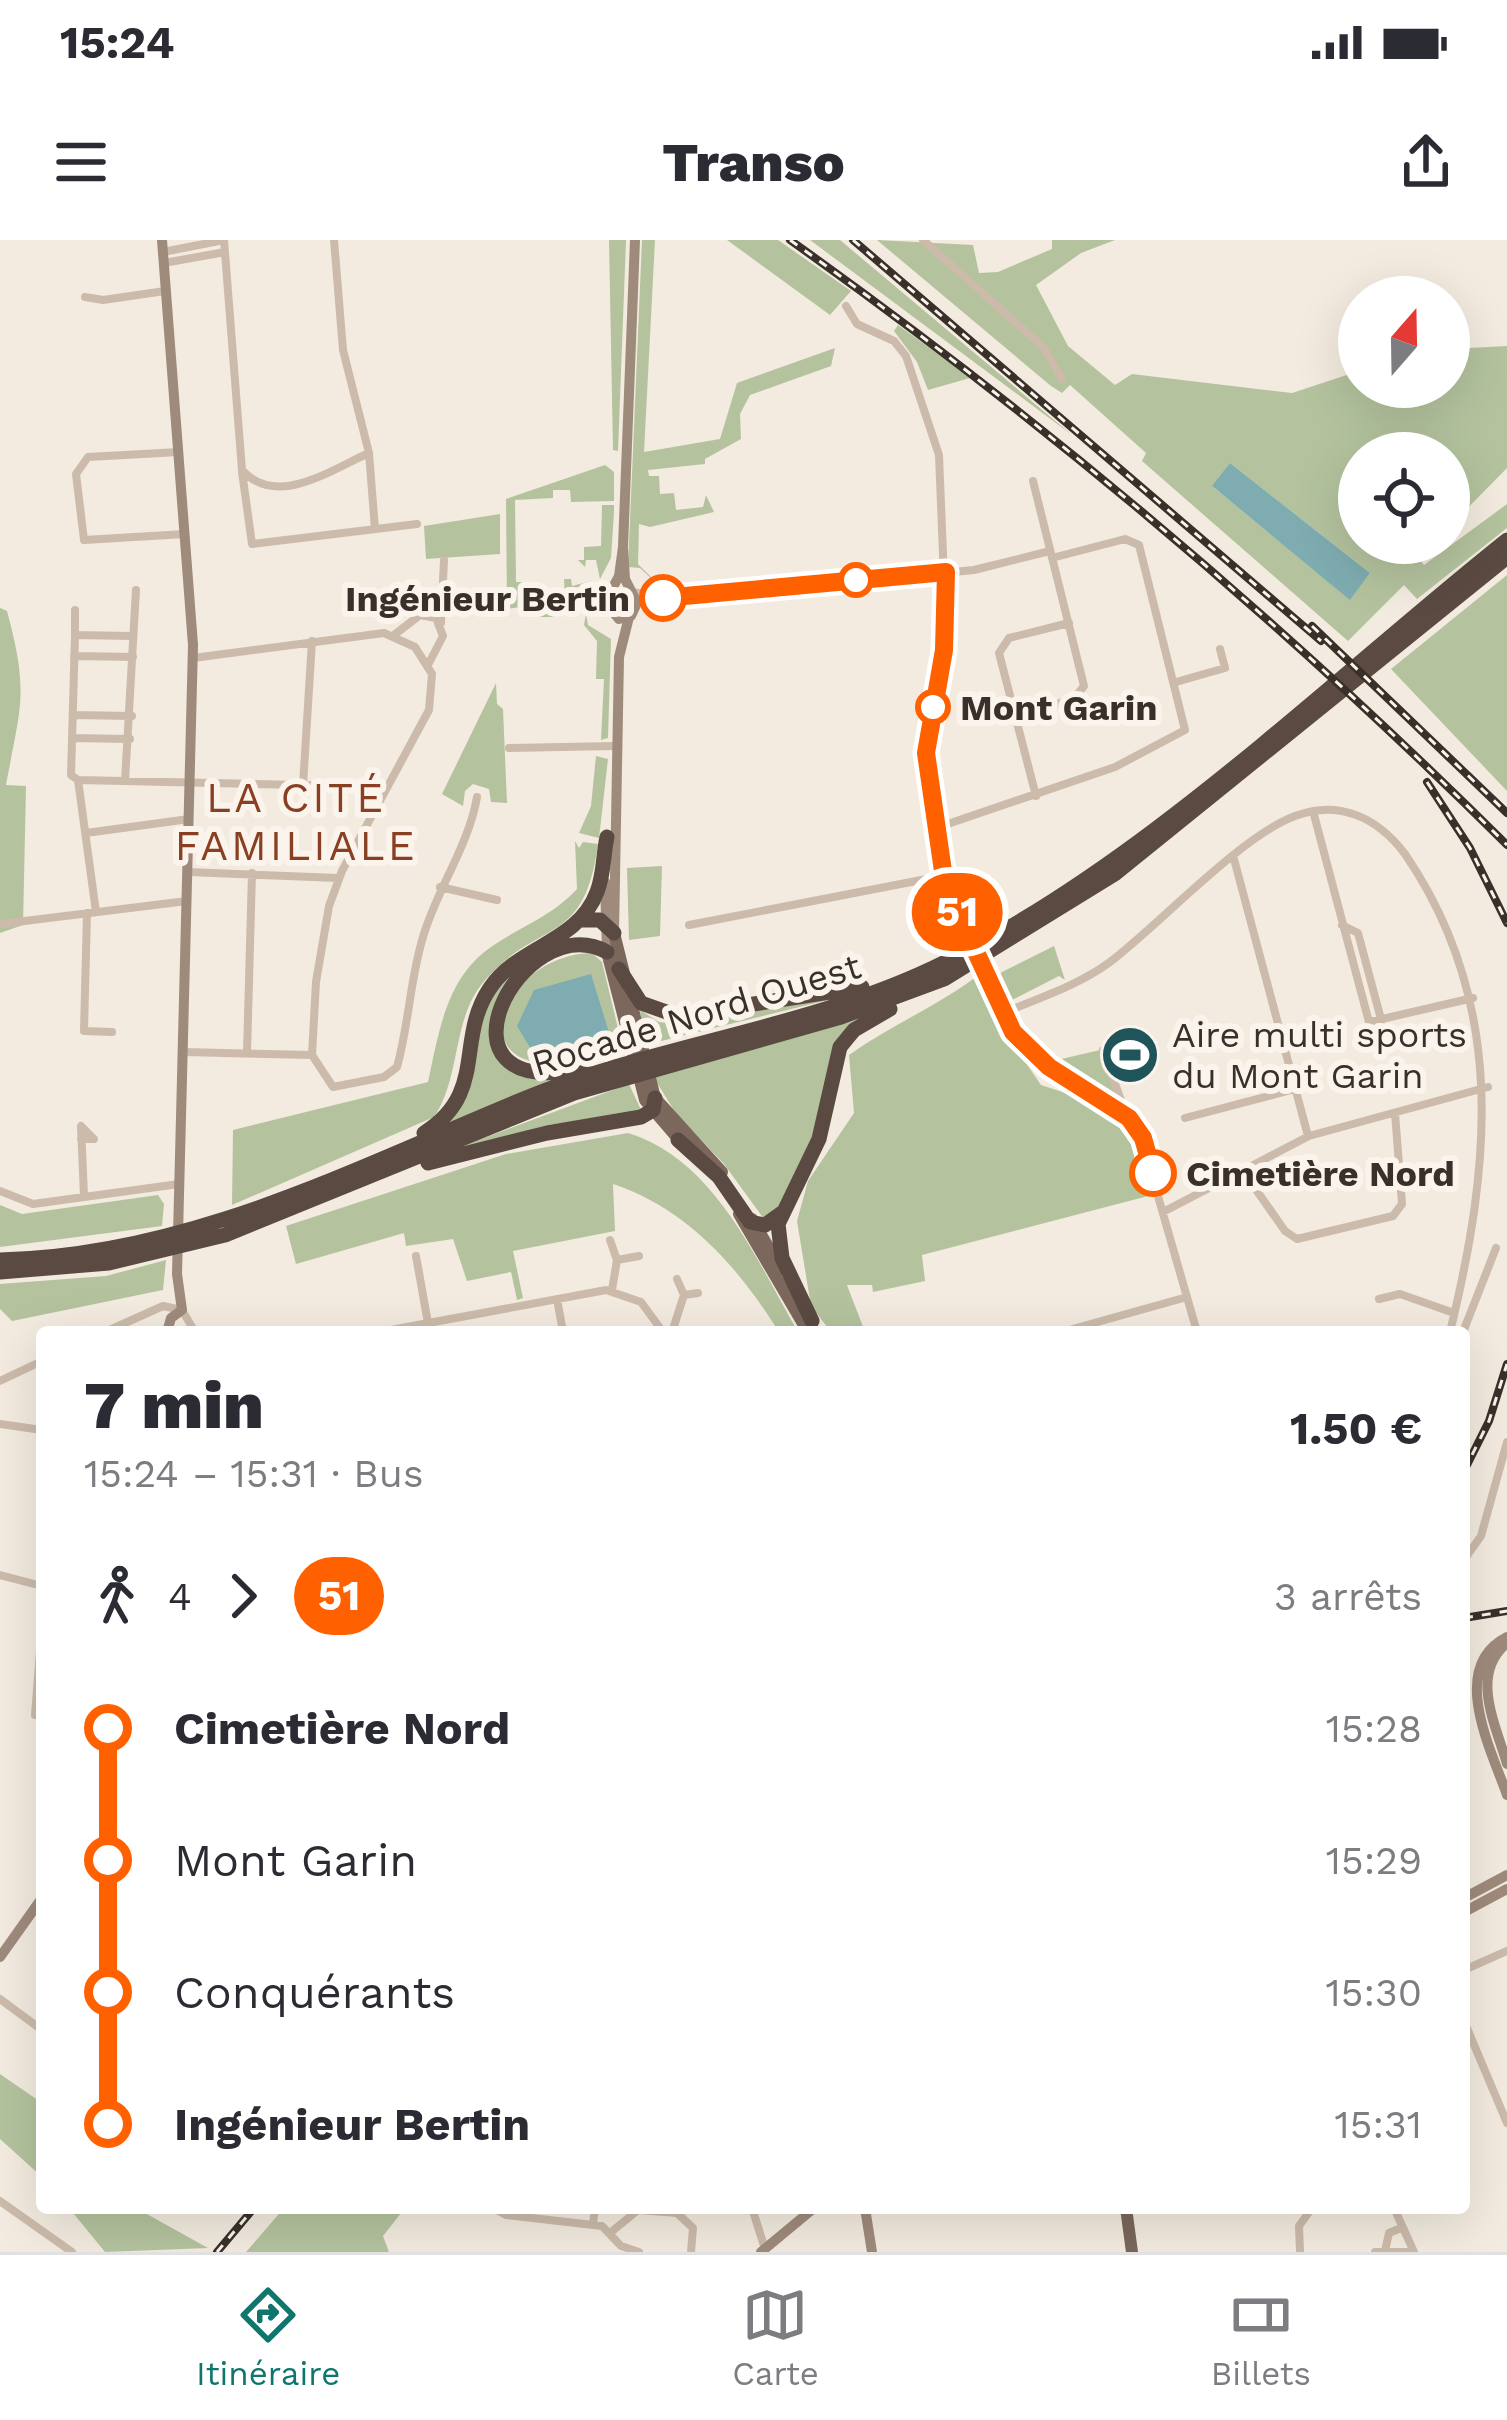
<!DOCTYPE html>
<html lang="fr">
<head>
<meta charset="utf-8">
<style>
  :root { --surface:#fff; --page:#f2f2f3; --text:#2b2b33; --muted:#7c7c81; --line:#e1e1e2; --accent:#0f766e }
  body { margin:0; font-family:"Work Sans",sans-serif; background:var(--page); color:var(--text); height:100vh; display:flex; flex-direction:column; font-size:45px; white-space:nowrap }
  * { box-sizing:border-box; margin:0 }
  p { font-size:39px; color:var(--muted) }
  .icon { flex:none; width:66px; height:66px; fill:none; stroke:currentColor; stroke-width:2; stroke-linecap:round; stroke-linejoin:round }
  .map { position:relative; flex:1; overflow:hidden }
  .drawer { position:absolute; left:36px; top:1086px; width:1434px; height:888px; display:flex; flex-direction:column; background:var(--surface); border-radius:12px; box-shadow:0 12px 48px #0002 }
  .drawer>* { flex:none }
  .badge { padding:0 24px; border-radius:39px; font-size:42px; line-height:78px }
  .needle { width:78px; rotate:20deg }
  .controls { position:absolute; left:1338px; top:36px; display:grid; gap:24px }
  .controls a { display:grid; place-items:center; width:132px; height:132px; border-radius:50%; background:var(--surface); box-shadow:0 12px 48px #0002; font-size:60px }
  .map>.badge { position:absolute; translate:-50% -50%; box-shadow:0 0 0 6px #fff }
  .legs { display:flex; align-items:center; gap:18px; height:132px; padding:0 48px; font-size:39px }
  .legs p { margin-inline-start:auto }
  .summary { display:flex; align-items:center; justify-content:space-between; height:204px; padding:0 48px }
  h1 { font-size:66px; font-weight:800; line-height:90px }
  ul { padding:0 48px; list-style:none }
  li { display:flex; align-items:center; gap:42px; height:132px; font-size:45px }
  li i { display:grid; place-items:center; width:18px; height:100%; margin:0 15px; background:currentColor }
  li i::after { content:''; width:30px; height:30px; margin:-15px; border:9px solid; border-radius:50%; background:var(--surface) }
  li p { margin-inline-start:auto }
  li:first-child i { background:linear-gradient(#0000 50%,currentColor 0) }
  li:last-child i { background:linear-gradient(currentColor 50%,#0000 0) }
  .status { display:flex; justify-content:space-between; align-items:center; height:84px; padding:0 60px; background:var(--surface); direction:ltr }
  .status svg { height:33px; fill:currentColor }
  header { display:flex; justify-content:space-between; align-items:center; height:156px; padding:0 48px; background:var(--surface); font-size:54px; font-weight:800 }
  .menu { display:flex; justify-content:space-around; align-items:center; height:168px; border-top:3px solid var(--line); background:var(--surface); font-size:33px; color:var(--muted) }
  .menu a { display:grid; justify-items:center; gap:6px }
  .menu .active { color:var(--accent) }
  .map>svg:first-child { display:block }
  .green { fill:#b4c39e; fill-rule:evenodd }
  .water { fill:#7eacb0 }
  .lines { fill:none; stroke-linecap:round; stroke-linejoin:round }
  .street { stroke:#cba; stroke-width:8 }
  .secondary { stroke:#9f8b7c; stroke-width:10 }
  .primary { stroke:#7b675b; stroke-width:12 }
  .highway { stroke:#5a4a41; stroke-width:15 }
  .rail-casing { stroke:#39302a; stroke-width:8 }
  .rail { stroke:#faf4ec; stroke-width:3; stroke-dasharray:9; stroke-linecap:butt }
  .line-1-casing { stroke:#fff; stroke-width:27 }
  .line-1 { stroke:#ff6000; stroke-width:18 }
  .stop-1-dot { fill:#fff; stroke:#ff6000; stroke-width:6 }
  .labels { text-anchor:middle; stroke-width:12; stroke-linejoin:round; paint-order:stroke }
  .stop-label { font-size:36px; font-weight:bold; fill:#39302a; stroke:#faf4ec; text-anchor:start }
  .street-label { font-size:36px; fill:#39302a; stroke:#faf4ec }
  .poi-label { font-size:36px; fill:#39302a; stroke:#faf4ec; text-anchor:start }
  .quarter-label { font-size:42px; letter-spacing:3px; fill:#894022; stroke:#faf4ec }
</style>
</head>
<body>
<div class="status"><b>15:24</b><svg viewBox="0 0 49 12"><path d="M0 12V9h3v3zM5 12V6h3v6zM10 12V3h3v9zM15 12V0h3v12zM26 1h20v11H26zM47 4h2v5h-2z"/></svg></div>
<header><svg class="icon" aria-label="menu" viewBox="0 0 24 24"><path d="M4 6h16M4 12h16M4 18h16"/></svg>Transo<svg class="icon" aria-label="share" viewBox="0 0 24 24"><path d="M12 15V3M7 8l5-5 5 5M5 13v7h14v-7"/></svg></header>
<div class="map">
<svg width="1507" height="2012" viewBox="0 0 1507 2012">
  <rect width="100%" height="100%" fill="#f3ebdf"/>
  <!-- green -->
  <path class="green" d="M609 0H626L618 211 613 210Z
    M642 0H655L644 212 720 199 737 143 835 108 831 126 750 155 740 174 741 199 705 219V224L648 230 649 236H659L660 254 674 253 676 270 703 267 706 255 714 272 650 287 639 284 638 324 660 346 665 342 666 347 676 346 655 351 654 341 640 328 628 327Z
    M727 0H778L851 51 830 75Z
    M810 0H840L1072 195Z
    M877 0 973 5 979 33 998 32 1052 9V0H1115L1081 13 1036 45 1068 106 1115 145 1132 134 1292 153 1359 131V147H1449V109L1507 106V228L1449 287V213H1359V303H1430L1416 314 1424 325 1507 264V288L1417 359 1404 345 1348 401 1142 221 1146 213 1070 145 1062 153 1051 146ZM1230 223 1370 333 1350 359 1213 247Z
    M898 85 970 137V138L928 150 917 122 894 91Z
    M605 225 614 232V261L571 262 570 250H553V258L515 260 516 342H529V366L507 369 506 259Z
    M602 265H614V272L611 318 600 339 596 320H586L585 327 578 320H584V307L601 306Z
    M500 274V314L426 319 424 286Z
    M1507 335V551L1391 429Z
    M564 339H571L572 346 591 341 584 350 585 363 558 377H540L539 362 565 360Z
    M0 368 7 371C29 453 21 464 6 545L26 546 23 685 0 693Z
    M586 374 588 385 611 399 608 498 601 500 604 439H596L597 401 584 385Z
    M496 443 497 464 503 469 507 563 491 562 489 549 473 544 465 551 463 566 442 554Z
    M596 516 608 519 599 598 579 593 591 566Z
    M575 601 579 608 583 602 598 604C584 707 542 677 486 739 451 777 462 836 434 877L232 965 233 890 428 842C439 792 446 738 491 707 521 686 551 677 577 649Z
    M662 626 660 696 629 700 627 628Z
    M1054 706 1065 740 1059 736 1012 760 1000 733Z
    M592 713 602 722 623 809C444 871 490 715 592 713Z
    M516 729C510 744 498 755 493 772 479 813 518 838 553 839L449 883 485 763Z
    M981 733 1001 786 1041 845 1087 860 1132 895 1152 955 922 1015 925 1041 873 1052 872 1045H847L865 1092H831L811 1066 797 981 808 941 854 873 849 815C891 785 942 764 981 733Z
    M844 756 645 805 640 770 659 782 675 784Z
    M871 775 856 784 821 878 773 978 764 979 724 924 675 872 654 838Z
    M1100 810 1118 859 1053 821Z
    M629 844 642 872 548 885 438 915Z
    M628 893C714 919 756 1019 798 1092H779C738 1027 688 969 613 944L615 991 513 1011 523 1058 517 1060 511 1032 467 1041 453 999 406 1006 404 993 296 1024 286 986 506 914Z
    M158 955 164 964 162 986 0 1007V965L22 974Z
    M166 1020 163 1050 12 1081 0 1069V1044L106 1036Z
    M0 1834 42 1863V1937L0 1899Z
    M69 1968H136L208 2008 105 2012Z
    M284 1968H405L383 1996 389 2012H246Z"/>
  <!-- water -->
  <path class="water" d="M1230 223 1370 333 1350 360 1212 246Z
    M591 734 611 799 537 819 517 786 534 750Z"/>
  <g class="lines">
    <!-- street -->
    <path class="street" d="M224 0 242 230C277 269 332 229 369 213L343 110 334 0
      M923 0 1043 107 1062 139
      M163 12 224 0
      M164 23 225 12
      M85 57 103 60 165 51
      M846 66 857 84 894 101 906 116 939 215 946 388 926 525 945 645 1017 796 1043 822 1120 871 1139 890 1197 1092
      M179 212 88 217 76 234 84 300 185 294
      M369 213 375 289
      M242 232 252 304 417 284
      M633 352 666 359 974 330 1050 311
      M441 383 444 320
      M75 395V370
      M394 395 420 375 436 378 443 396 429 423
      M74 416 133 417
      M193 418 384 393 415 407 432 434 429 470 342 631 329 666 316 742 312 815 333 847 384 837 397 827C409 784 410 739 423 697 437 649 469 605 477 557
      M1176 442 1225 428 1220 409
      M1014 474 1073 460 1084 446 1033 241
      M73 475 132 476
      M72 498 130 499
      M509 508 615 506
      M78 540 386 547
      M125 541 136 350
      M303 545 312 401
      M1036 556 999 413 1009 398 1069 383
      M1313 571 1369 782 1473 758
      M933 589 1115 527 1185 490 1139 305 1125 299 1052 318
      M86 593 189 579
      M1234 619 1308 896
      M188 632 338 638
      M440 647 497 660
      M96 672 78 540 71 535 75 395 133 396
      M87 673 84 791 112 792
      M0 684 187 661
      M689 685 942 636
      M1342 685 1358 693 1382 783
      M1003 773C1039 758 1079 745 1110 722 1160 684 1241 596 1295 576 1339 559 1378 578 1405 614 1507 763 1491 924 1450 1092
      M1103 810 1126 874
      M183 812 312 815
      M247 813 252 633
      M1185 878 1295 849
      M81 899H94L81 886 84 956
      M1243 931 1285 991 1297 999 1393 976 1402 964 1395 873
      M0 951 33 964 179 944
      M1163 972 1309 896 1488 847
      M610 1000 617 1020
      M416 1016 428 1083
      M677 1039 684 1055
      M612 1050 617 1020 639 1016
      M557 1059 563 1092
      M1379 1059 1400 1054 1454 1073
      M105 1092 163 1066 182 1070 195 1092
      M380 1092 606 1050 641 1062 663 1092
      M672 1092 684 1055 698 1053
      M1062 1092 1187 1057
      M1463 1092 1496 1008
      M0 1141 42 1121
      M0 1184 42 1190
      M1464 1320 1481 1296 1507 1202
      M0 1335 42 1346
      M35 1475 42 1385
      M1464 1730 1507 1711
      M0 1759 42 1790
      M1464 1781 1507 1883
      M0 1961 72 2012
      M435 1968H465
      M493 1968 506 1975 602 1986 621 2006 639 2012
      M752 1968 765 2009
      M1394 1968 1414 2012
      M593 1984 595 1968
      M610 1993 638 1970 677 1973 693 1988 691 2012
      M1385 2011 1389 1993 1401 1988
      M1300 2012 1299 1986 1312 1968
      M1375 2012H1408"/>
    <!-- secondary -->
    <path class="secondary" d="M162 0 193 405 177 1034 182 1070 171 1078 167 1092
      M623 307 625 339 637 363 631 376 619 379 605 362 619 336 623 307 635 0
      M605 642 607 712
      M614 693 619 417 629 377
      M1507 1397C1448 1427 1491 1509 1507 1555
      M1507 1403C1469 1434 1496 1485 1507 1524
      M1464 1658 1507 1635
      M1464 1672 1507 1649
      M0 1717 42 1658
      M865 1968 872 2012
      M761 2012 814 1968"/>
    <!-- primary -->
    <path class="primary" d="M614 693 655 858 722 932
      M607 712 645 860 681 902
      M739 974 808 1092
      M752 979 781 1029
      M1126 1968 1132 2012"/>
    <!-- highway -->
    <path class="highway" d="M579 680H600L614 693
      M619 729 641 763 678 776 862 747
      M585 828C418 865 522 665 607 712
      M424 893C488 853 455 800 490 748 518 706 578 703 597 652 604 635 603 615 607 597
      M678 900 719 937 750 982 765 985 782 973
      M428 923 547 893 641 877 653 870 655 858
      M0 1020C189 1016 355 928 526 858 658 804 804 789 933 728 1137 632 1330 441 1507 300
      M0 1032 109 1023 225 995 574 853 841 777 944 739 1116 633 1507 317
      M812 1081 782 1018 778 984 819 899 840 807 854 790 890 769"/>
    <defs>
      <path id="rail" d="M790 0C1046 182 1284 383 1507 605
        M853 0 1321 401
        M1312 386 1507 573
        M1427 542 1470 608 1507 683
        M1464 1231 1489 1181 1507 1124
        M1464 1378 1507 1371
        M217 2012 254 1968"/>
    </defs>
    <!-- rail casing -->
    <use href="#rail" class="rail-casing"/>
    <!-- rail -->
    <use href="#rail" class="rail"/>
  </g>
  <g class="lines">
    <defs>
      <path id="line-1" d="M663 358 946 332 944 410 926 513 945 645 1013 792 1049 827 1129 878 1143 898 1153 933"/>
    </defs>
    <!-- line-1 casing -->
    <use href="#line-1" class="line-1-casing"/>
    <!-- line-1 -->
    <use href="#line-1" class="line-1"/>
  </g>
  <!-- icons -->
  <defs>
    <symbol id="stadium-disc" viewBox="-11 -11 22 22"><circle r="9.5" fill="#1f545b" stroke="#faf4ec"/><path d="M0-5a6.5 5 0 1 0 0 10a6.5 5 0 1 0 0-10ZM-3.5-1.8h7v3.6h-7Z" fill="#fff"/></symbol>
  </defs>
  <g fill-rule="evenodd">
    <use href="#stadium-disc" x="1097" y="782" width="66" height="66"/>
  </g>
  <!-- markers -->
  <g class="stop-1-dot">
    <circle cx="856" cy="340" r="15"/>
    <circle cx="663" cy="358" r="21"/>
    <circle cx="933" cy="467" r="15"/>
    <circle cx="1153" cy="933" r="21"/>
  </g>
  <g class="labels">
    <!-- stop labels -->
    <g class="stop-label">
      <text x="630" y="371" text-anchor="end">Ingénieur Bertin</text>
      <text x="960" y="480">Mont Garin</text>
      <text x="1186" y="946">Cimetière Nord</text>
    </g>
    <!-- street labels -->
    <g class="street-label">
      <text transform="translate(696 774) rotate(-17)" y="13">Rocade Nord Ouest</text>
    </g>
    <!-- poi labels -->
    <g class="poi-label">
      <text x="1172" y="807">Aire multi sports<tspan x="1172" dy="41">du Mont Garin</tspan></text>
    </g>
    <!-- quarter labels -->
    <g class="quarter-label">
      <text x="296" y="572">LA CITÉ<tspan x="296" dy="48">FAMILIALE</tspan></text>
    </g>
  </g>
</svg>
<div class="controls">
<a><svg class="needle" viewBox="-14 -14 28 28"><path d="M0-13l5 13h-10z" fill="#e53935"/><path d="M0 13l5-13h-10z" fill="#7c7c81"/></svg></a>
<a><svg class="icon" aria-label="locate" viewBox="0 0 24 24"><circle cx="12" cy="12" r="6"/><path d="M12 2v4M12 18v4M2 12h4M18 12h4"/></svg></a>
</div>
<b class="badge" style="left:957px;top:672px;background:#ff6000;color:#fff">51</b>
<section class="drawer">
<div class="summary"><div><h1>7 min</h1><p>15:24 – 15:31 · Bus</p></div><b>1.50 €</b></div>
<div class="legs"><svg class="icon" aria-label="walk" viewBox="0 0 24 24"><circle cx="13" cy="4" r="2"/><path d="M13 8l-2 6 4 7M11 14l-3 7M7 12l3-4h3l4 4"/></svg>4<svg class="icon" aria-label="forward" viewBox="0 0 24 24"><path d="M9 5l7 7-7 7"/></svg><b class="badge" style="background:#ff6000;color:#fff">51</b><p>3 arrêts</p></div>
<ul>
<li><i style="color:#ff6000"></i><b>Cimetière Nord</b><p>15:28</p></li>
<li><i style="color:#ff6000"></i><span>Mont Garin</span><p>15:29</p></li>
<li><i style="color:#ff6000"></i><span>Conquérants</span><p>15:30</p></li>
<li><i style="color:#ff6000"></i><b>Ingénieur Bertin</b><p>15:31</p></li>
</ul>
</section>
</div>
<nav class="menu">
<a class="active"><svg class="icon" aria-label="directions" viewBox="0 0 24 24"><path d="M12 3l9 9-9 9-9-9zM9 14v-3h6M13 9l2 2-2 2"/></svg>Itinéraire</a>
<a><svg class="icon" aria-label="map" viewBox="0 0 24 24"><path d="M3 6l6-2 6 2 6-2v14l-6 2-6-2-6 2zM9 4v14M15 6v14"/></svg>Carte</a>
<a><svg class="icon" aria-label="tickets" viewBox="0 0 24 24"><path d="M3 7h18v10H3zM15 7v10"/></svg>Billets</a>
</nav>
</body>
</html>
